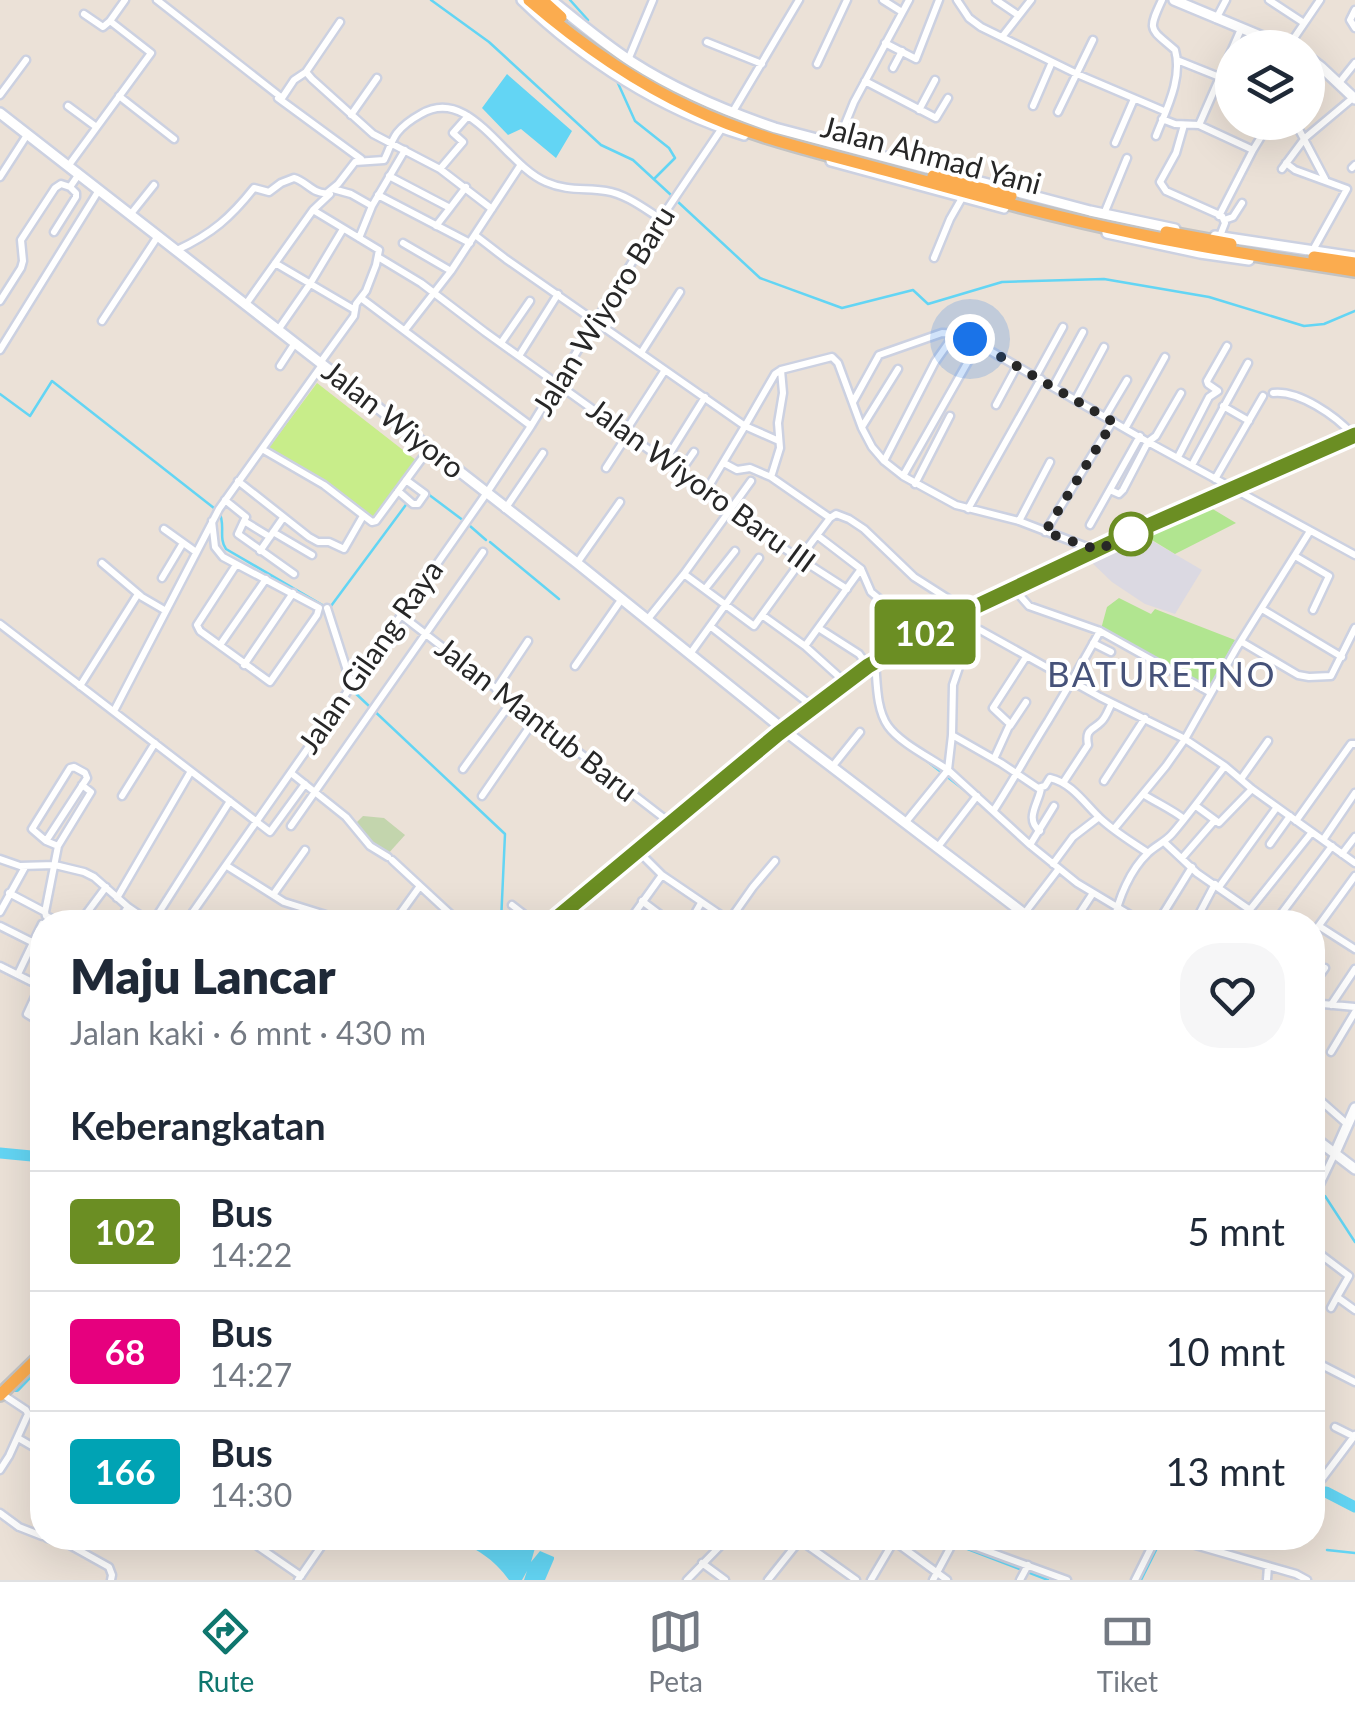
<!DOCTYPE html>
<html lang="id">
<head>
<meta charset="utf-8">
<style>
  :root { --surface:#fff; --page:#f6f6f7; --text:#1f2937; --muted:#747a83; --line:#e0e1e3; --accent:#0f766e }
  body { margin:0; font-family:Lato,sans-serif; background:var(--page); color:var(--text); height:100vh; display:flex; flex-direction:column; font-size:38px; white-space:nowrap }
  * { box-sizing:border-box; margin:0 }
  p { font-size:32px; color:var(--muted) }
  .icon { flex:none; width:55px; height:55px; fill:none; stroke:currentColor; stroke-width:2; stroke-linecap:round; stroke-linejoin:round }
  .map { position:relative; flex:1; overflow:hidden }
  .drawer { position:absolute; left:30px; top:910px; width:1295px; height:640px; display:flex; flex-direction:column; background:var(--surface); border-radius:40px; box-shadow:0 10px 40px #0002 }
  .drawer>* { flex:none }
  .badge { padding:0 20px; border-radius:8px; font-size:35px; line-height:65px }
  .buttons { position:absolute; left:1215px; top:30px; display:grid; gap:20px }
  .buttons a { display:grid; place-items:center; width:110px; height:110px; border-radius:50%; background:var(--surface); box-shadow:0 10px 40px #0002; font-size:50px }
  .you { position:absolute; width:50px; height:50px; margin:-25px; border:8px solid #fff; border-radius:50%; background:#1a73e8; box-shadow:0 0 0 15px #1a73e833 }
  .map>.badge { position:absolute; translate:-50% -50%; box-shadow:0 0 0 5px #fff }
  h2 { padding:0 40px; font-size:38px; line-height:90px }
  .round { display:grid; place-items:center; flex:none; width:105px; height:105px; border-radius:40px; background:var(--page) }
  .head { display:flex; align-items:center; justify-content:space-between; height:170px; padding:0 40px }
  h1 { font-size:48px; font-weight:800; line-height:75px }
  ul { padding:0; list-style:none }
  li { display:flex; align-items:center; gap:30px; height:120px; padding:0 40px; border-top:2px solid var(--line) }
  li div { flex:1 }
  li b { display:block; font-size:38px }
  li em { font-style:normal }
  li .badge { min-width:110px; font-weight:700; text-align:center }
  .tab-bar { display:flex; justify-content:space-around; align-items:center; height:140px; border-top:2px solid var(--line); background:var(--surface); font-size:28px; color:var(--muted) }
  .tab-bar a { display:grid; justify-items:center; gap:5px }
  .tab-bar .current { color:var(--accent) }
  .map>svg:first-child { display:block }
  .industrial { fill:#dbd9e2 }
  .green { fill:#b1e590 }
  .cemetery { fill:#c3d5ad }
  .pitch { fill:#c8ed8a }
  .water { fill:#63d5f4 }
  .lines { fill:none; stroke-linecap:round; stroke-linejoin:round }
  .stream { stroke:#63d5f4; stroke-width:2.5 }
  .canal { stroke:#63d5f4; stroke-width:6 }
  .river { stroke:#63d5f4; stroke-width:11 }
  .minor-casing { stroke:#ccd1e1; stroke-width:11 }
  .tertiary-casing { stroke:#ccd1e1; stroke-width:14 }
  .trunk-casing { stroke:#c3c3c3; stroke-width:16 }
  .minor { stroke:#fff; stroke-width:6 }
  .tertiary { stroke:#fff; stroke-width:9 }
  .trunk { stroke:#fbac4f; stroke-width:11 }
  .line-casing { stroke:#fff; stroke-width:22 }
  .line { stroke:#6b8e23; stroke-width:15 }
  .walk { stroke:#272727; stroke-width:10; stroke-dasharray:0 18 }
  .stop-dot { fill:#fff; stroke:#6b8e23; stroke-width:5 }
  .labels { text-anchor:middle; stroke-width:8; stroke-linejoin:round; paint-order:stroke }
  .street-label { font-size:30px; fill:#272727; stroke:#fff }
  .quarter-label { font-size:35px; letter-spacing:2.5px; fill:#465279; stroke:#fff }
</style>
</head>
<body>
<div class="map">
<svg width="1355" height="1580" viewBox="0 0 1355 1580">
  <rect width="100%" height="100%" fill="#ebe1d7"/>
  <!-- industrial -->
  <path class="industrial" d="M1137 532 1202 570 1175 614 1145 604 1112 582 1086 557Z"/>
  <!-- green -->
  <path class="green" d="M1206 505 1236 523 1175 554 1137 531Z
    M1119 598 1151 614 1155 609 1235 640 1208 689 1101 629 1107 607Z"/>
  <!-- cemetery -->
  <path class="cemetery" d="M363 816 384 818 405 835 387 855C374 846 363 838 356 823Z"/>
  <!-- pitch -->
  <path class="pitch" d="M317 383 417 461 375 516H368L317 477 268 449Z"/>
  <!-- water -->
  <path class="water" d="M507 74 572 131 556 158 521 129 508 135 482 108Z
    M452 1538H509L535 1548 531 1562 540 1551 554 1557V1559L545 1580H524L527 1571 522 1580H509C494 1559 476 1548 452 1538Z"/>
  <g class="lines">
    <!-- stream -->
    <path class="stream" d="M431 0 489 42 601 145 633 160 671 195
      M570 0 588 20
      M617 81 635 121 669 148 675 158 655 178
      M677 201 760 278 842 308 913 290 928 304 1002 282 1104 279 1209 297 1304 326 1324 324 1355 311
      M0 394 30 416 52 381 219 512C226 524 218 538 226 549L324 606
      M428 494 464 521
      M470 526 486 540
      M490 542 559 599
      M331 606 408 502
      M335 643 347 684
      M352 690 505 834 501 922
      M923 758 972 796
      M1312 1169 1315 1177
      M1325 1196 1355 1242
      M939 1538 1048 1580
      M1327 1550 1355 1553
      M1141 1580 1162 1538"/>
    <!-- canal -->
    <path class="canal" d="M9 1389H17L42 1363"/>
    <!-- river -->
    <path class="river" d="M0 1153 42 1157
      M1312 1493 1326 1492 1355 1507"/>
    <defs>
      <path id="minor" d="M157 0 282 98 294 80 306 72
        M883 0 902 12
        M957 0 969 18 981 27 1077 74 1164 111
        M996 0 1018 15
        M1269 0 1304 23
        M1355 10 1350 20 1355 28
        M84 14 103 27 110 21 125 0
        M1216 19 1226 0
        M340 22 306 72 312 79 373 134 440 169 492 209
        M1002 37 1031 0
        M707 42 762 64
        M885 43 916 59 939 0
        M1288 47 1320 0
        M628 60 653 0
        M1177 60 1232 82
        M817 64 847 0
        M893 68 902 51
        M865 81 936 118 948 98
        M1339 83 1355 63
        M0 95 26 60
        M119 96 174 139
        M278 98 361 159
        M68 106 95 126
        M1033 106 1052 62
        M919 110 935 80
        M1058 112 1093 40
        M732 113 799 0
        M351 115 377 78
        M1162 119 1175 124 1199 125 1253 150
        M1295 122 1325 179
        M1184 125 1176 153 1160 182 1166 191 1222 216 1225 223 1220 236
        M1199 125 1241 29
        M1156 136C1166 110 1183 78 1175 50 1150 28 1147 32 1162 0
        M1115 143 1134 99
        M837 144 854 102 909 0
        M1286 163 1295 170 1347 189 1313 250
        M69 165 151 53 110 21
        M1352 168 1355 165
        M440 169 463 142 453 133 468 116
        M1282 169 1305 138 1354 97
        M389 176 450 208 436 226
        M0 177 27 135
        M333 189 351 194 372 206 405 150
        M378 195 470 243
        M450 208 466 187
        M313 210 379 250 376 265 366 291 356 304 354 316 320 363
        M1104 214 1127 158
        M130 215 154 185
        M1219 216 1253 150 1270 122
        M1224 220 1233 217 1242 203
        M54 232 76 197V193L70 187
        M475 235 506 259 745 426 706 491
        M359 238 372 206
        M403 243 451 271
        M177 250C212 234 231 217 254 188L269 192 281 183 294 178C306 181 314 195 327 193L338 184 355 162 384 160C389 151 391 141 397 133 404 124 412 119 421 114 470 85 504 164 546 182 566 191 585 188 606 191 626 194 645 209 661 219
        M378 257 421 283 485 332 680 472 771 540 847 589
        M934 258 950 219 962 198
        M275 263 355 310
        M361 298 531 426
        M0 301 21 268 23 261 21 240 55 188 61 184 70 187 79 174
        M246 304 313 210 330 194
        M102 321 158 236
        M278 330 310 284 343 229
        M405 330 451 271 520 166
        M501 343 530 301
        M0 350 99 190
        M641 353 680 292
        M519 356 558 294
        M280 366 295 343
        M781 370 783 393 778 423 780 448 771 477 830 518
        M1036 376 1063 327
        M1053 387 1083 332
        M1273 393C1299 390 1336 416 1353 435
        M1076 399 1104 347
        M853 402 879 355 942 333 961 334 1148 442 1355 555
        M996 405 1017 366
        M1223 406 1249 421
        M1105 417 1127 380
        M862 427 898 369
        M1126 427 1165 357
        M625 432 665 370
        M779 441 745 426 775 374 781 370 832 357 838 363 862 428 872 447 884 461 903 476 956 505 1019 521 1092 549
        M262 449 324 485 372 522 376 521 429 449
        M1178 457 1209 397 1218 391 1208 384 1207 381 1227 346
        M665 461 705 397
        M884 461 935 362 954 335
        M724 463 737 470 750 468 771 477
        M1192 465 1248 363
        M606 468 628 434
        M680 472 694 452
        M903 476 978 344
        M1215 479 1263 396
        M238 481 309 537 318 542H329L344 549 363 516
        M915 484 950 416
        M1110 490 1119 494 1123 490 1148 442 1156 436 1181 393
        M398 491 413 504H418L425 494 406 480
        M225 500 246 517 244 521 270 537
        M505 509 543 453
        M968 509 1041 379
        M830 518 836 514 849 519 864 529 914 577 950 600 970 635 953 685 952 735 948 770C931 758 900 743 888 726 876 709 877 682 875 662
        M212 521 215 547 223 557 319 608 317 615 270 682 200 631 197 625 236 565
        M244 521 238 534 294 574
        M1019 521 1050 462
        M1090 525 1140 436
        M164 529 196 552
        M273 532 312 555
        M1045 532 1113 421
        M818 536 861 569 871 592 922 634
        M260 551 283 518
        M1295 556 1329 576 1313 610
        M799 559 830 518
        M102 563 142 597 166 611
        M577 563 620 502
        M684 574 754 626 801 561
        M162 578 183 543
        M705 589 735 551
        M1015 590 1029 606 1100 631 1211 693
        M327 608 352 686
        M1262 609 1342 657
        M401 615 669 822
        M762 615 805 646 846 683
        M647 620 684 574 751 481
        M0 624 270 832 305 784
        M710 626 812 706
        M820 629 859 654 868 666
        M970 635 980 630 1100 697 1185 739 1225 766 1252 789 1355 863
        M1242 642 1298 675 1309 677 1331 676 1355 628
        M1093 643 1111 652
        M220 645 266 579
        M805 646 861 569
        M690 654 759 558
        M244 665 293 593
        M575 666 621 600
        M80 686 138 594
        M496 689 528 641
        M114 711 219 509 322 365
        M1010 726 1026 702
        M952 735 1001 763 1038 788 1045 786 1050 778C1072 783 1085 804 1101 819 1115 832 1132 842 1148 853
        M994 759 1010 724 993 708 1026 657
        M832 767 860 732
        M463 769 512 701
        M291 773 346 817 370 846 388 857
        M1241 779 1268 741
        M1104 781 1145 718
        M1063 783 1088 745C1085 729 1092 731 1101 722 1106 718 1109 708 1112 703
        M1143 794C1157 803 1171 809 1184 819
        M122 796 155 743
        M482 796 535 719
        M1196 806 1219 823 1252 789
        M994 810C1013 781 1029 751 1048 721 1066 691 1083 662 1100 631
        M1296 821 1351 744H1355
        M905 823 948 770 1030 845 1054 806
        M291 826 483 552
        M1114 829 1166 766 1185 739 1236 649 1310 531
        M1040 831C1024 819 1039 803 1041 788
        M1323 840 1355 793
        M46 841 87 778 85 773 74 767 70 768 32 829 46 841 58 846 45 912 46 916 60 922
        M1164 842 1197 873 1250 910
        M1270 844 1290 816
        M1030 845 1077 883 1142 922
        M58 846 91 792 82 785
        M937 848 977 796
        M638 851 662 875 731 922
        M1342 854 1355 837
        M1182 858 1215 820
        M0 859 20 866 55 865 84 872 94 877 128 907 150 922
        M392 860 459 922
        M1053 864 1073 837 1099 817
        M227 866 284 902 329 916 338 922
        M1219 887 1277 807
        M9 893 45 912
        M273 895 305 850
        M117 898 191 771
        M642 901 670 922
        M512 905 534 922
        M0 912 25 867
        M1024 914 1057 871
        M629 921 662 875
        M729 921 753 887 775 861
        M80 922 106 887
        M118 922 128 907
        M153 922 230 801
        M186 922 486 494 531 426 639 251 722 128
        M394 922 420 886
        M690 922 701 903
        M1074 922 1093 893
        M1114 922C1118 899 1130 870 1148 853 1155 846 1165 842 1172 834 1191 812 1207 789 1225 766
        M1158 922 1192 867
        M1195 922 1215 884
        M1240 922 1312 832
        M1275 922 1332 846
        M0 926 42 947
        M1319 926 1355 949
        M1312 935 1355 876
        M0 966 40 986 27 1014 42 1023
        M18 974 42 924
        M1312 986 1325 968
        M1312 1003 1355 1007
        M1331 1005 1355 969
        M1331 1052 1355 1012
        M1312 1093 1347 1124
        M1312 1201 1335 1153
        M1312 1248 1349 1276 1337 1297 1355 1310
        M1331 1308 1337 1297
        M1312 1360 1355 1382
        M1335 1427 1353 1436
        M18 1438 42 1452
        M0 1470 9 1456 28 1414 26 1410 2 1394
        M1322 1479 1355 1435
        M0 1513 19 1527 42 1536
        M47 1538 66 1543 109 1567 112 1575 111 1580
        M191 1538 204 1542 212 1538
        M246 1538 301 1576
        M802 1538 800 1540 856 1580
        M952 1538 1067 1580
        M1171 1538 1296 1574 1307 1580
        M702 1563 725 1580
        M298 1580 327 1538
        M687 1580 728 1538
        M768 1580 800 1540
        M871 1580 894 1541 947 1580
        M933 1580 955 1539
        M1020 1580 1028 1565
        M1135 1580 1156 1538
        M1267 1580 1268 1566"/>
      <path id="tertiary" d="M522 0C584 60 662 110 744 135
        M551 0C577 21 604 44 632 62 677 91 725 111 775 128L1090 211 1175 229
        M1174 0 1289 48
        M1308 57 1321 67 1355 99
        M0 113 577 563 789 734 1035 922
        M831 161 1004 208
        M1107 233 1200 253 1249 260
        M1215 236 1355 257
        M1312 1136 1355 1169
        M1335 1153 1355 1108"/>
      <path id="trunk" d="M529 0C579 43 633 81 693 109 754 138 823 153 888 171 971 194 1054 217 1138 234 1210 249 1282 260 1355 271
        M542 0 561 17
        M933 176 1011 196
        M1166 232 1231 244
        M1314 257 1355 263
        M552 922 778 734 868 666 960 614 1134 532 1355 435
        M0 1395 42 1354"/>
    </defs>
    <!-- minor casing -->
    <use href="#minor" class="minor-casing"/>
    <!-- tertiary casing -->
    <use href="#tertiary" class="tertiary-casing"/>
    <!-- trunk casing -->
    <use href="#trunk" class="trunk-casing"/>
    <!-- minor -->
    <use href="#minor" class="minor"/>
    <!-- tertiary -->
    <use href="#tertiary" class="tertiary"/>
    <!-- trunk -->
    <use href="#trunk" class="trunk"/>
  </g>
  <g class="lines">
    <defs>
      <path id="line" d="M552 922 778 734 868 666 960 614 1134 532 1355 435"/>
    </defs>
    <!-- line casing -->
    <use href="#line" class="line-casing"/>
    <!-- line -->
    <use href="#line" class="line"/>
    <!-- walk -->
    <path class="walk" d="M970 339 1113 422 1045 532 1098 550 1131 534"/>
  </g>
  <!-- markers -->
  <circle class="stop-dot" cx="1131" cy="534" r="20"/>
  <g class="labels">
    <!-- street labels -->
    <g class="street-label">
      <text transform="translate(931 156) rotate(15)" y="10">Jalan Ahmad Yani</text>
      <text transform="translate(604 311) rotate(-58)" y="10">Jalan Wiyoro Baru</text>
      <text transform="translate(393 420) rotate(38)" y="10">Jalan Wiyoro</text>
      <text transform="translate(701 486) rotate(36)" y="10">Jalan Wiyoro Baru III</text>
      <text transform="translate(371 657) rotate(-55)" y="10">Jalan Gilang Raya</text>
      <text transform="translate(536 720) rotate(38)" y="10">Jalan Mantub Baru</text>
    </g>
    <!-- quarter labels -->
    <g class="quarter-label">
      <text x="1162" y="687">BATURETNO</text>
    </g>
  </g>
</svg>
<div class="buttons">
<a><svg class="icon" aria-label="layers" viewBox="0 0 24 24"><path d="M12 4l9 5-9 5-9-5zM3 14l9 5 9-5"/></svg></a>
</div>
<div class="you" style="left:970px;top:339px"></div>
<b class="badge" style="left:925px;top:632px;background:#6b8e23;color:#fff">102</b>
<section class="drawer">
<div class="head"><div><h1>Maju Lancar</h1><p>Jalan kaki · 6 mnt · 430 m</p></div><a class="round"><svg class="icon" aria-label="heart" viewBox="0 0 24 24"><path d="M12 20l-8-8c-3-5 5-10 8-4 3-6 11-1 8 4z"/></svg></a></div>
<h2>Keberangkatan</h2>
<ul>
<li><span class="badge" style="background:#6b8e23;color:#fff">102</span><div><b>Bus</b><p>14:22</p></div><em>5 mnt</em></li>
<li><span class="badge" style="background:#e6007e;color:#fff">68</span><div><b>Bus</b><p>14:27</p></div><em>10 mnt</em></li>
<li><span class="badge" style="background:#00a3b4;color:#fff">166</span><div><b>Bus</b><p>14:30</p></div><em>13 mnt</em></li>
</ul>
</section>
</div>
<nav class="tab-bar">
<a class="current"><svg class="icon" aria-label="directions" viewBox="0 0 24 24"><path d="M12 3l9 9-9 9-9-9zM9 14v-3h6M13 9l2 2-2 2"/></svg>Rute</a>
<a><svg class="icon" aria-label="map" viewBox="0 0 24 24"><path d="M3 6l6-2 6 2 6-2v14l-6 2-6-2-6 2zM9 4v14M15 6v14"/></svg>Peta</a>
<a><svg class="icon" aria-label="tickets" viewBox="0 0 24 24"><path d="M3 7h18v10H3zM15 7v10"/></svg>Tiket</a>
</nav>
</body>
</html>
